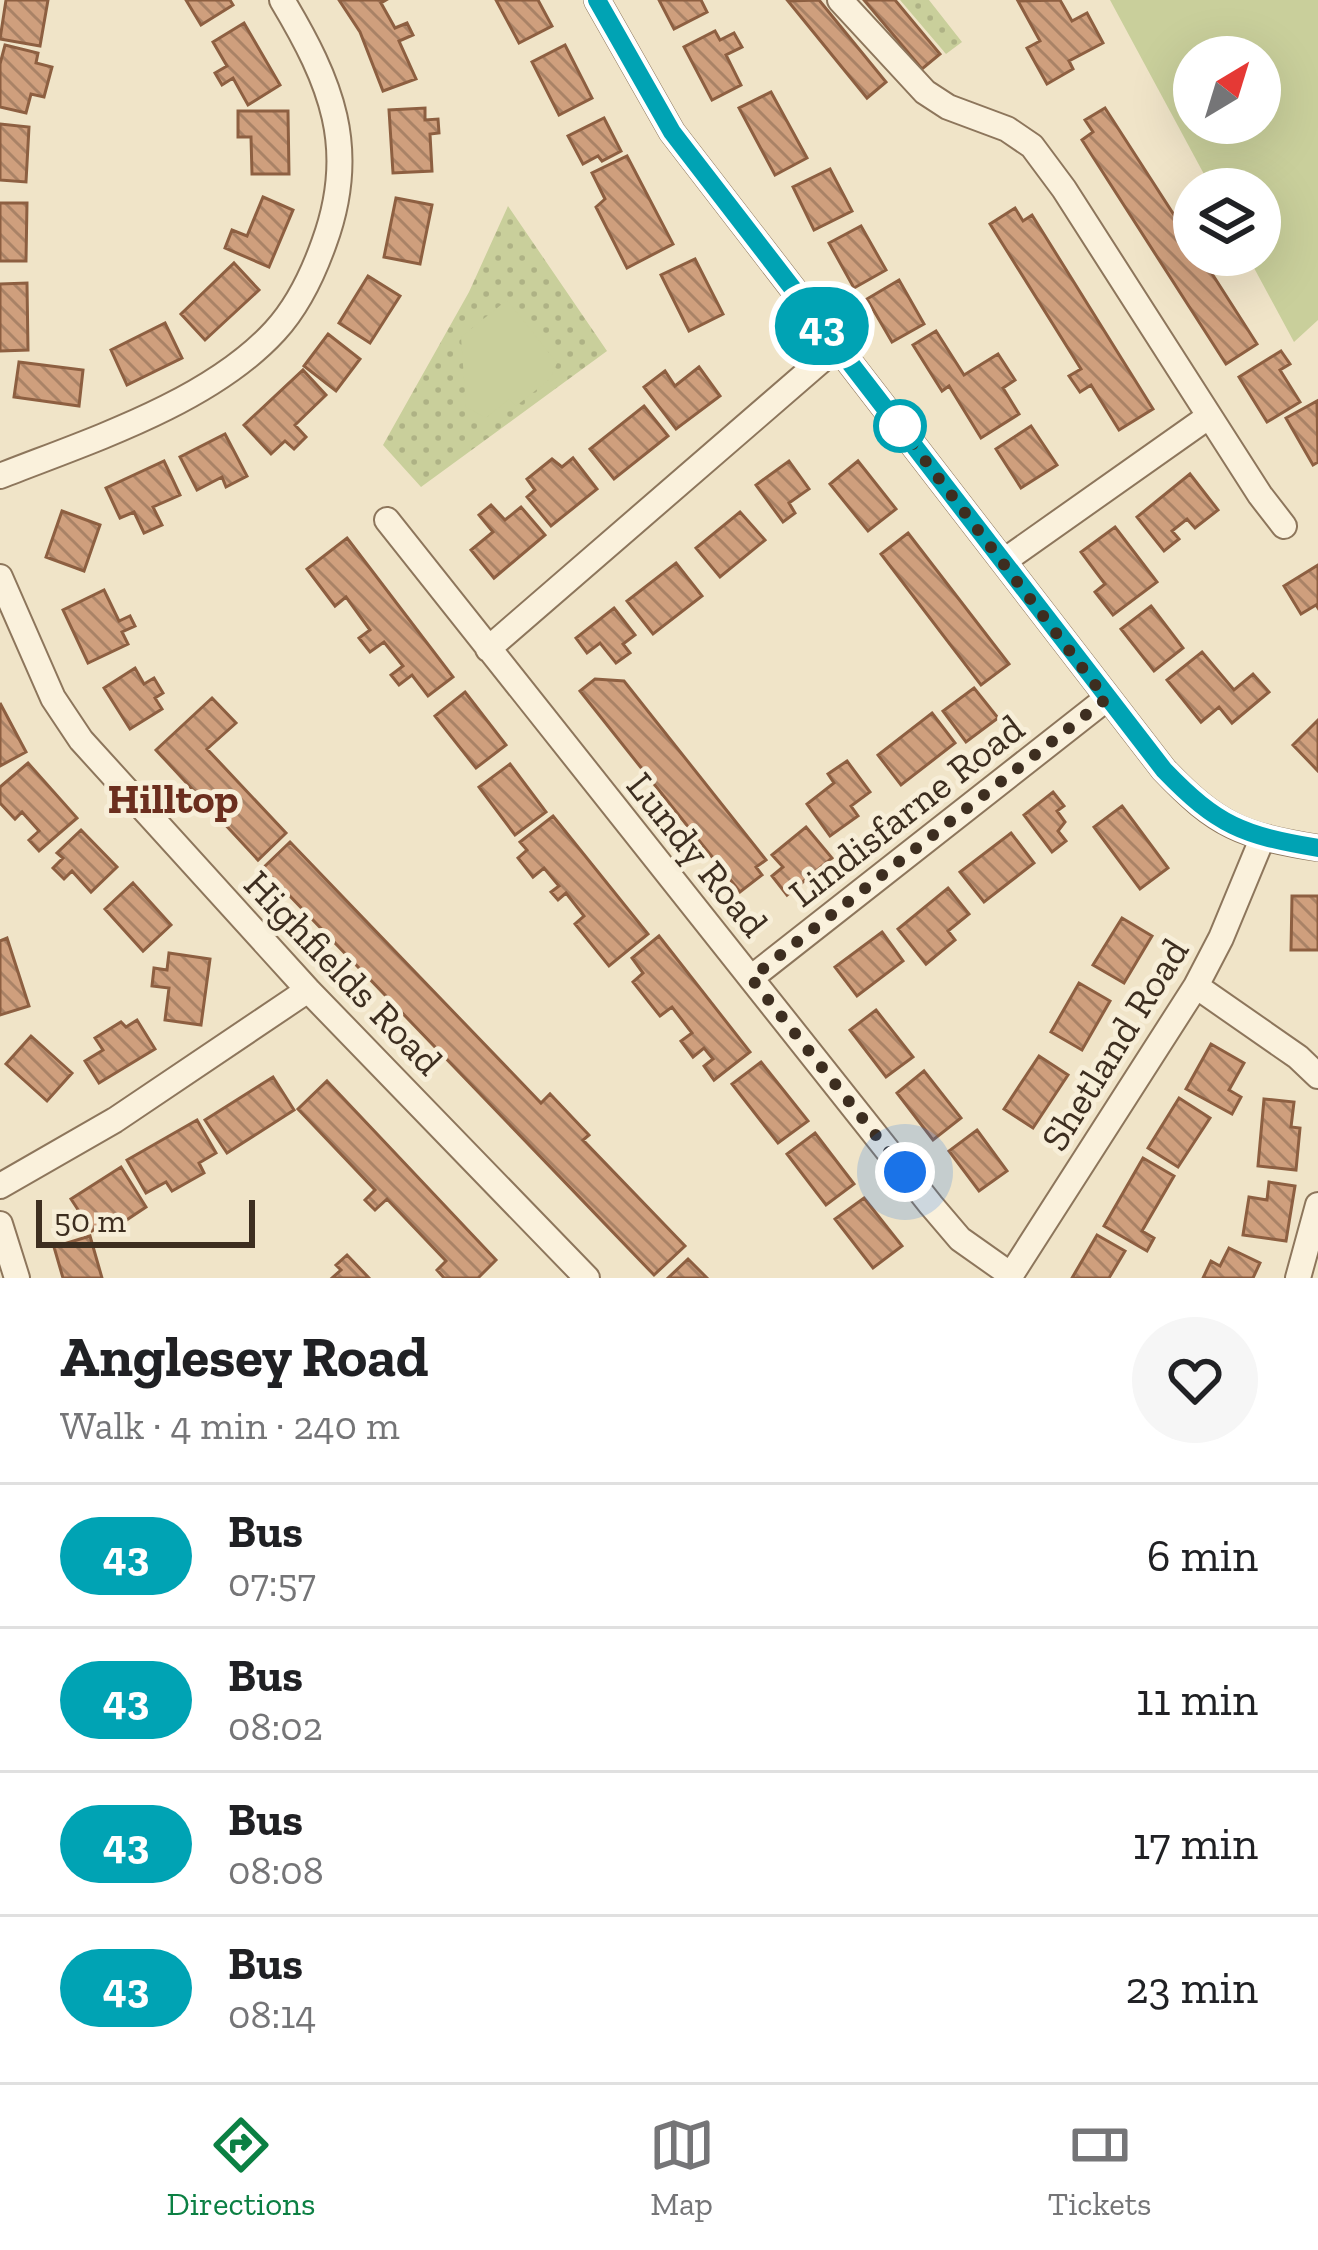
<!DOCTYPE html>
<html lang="en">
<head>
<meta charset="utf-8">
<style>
  :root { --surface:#fff; --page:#f6f6f6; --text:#202124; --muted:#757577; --line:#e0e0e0; --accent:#0b8043 }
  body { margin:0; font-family:"Zilla Slab",serif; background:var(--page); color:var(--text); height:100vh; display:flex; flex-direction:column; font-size:45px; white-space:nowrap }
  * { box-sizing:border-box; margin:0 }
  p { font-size:39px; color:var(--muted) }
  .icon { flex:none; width:66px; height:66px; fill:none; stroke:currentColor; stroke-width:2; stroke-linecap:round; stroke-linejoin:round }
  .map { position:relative; height:1278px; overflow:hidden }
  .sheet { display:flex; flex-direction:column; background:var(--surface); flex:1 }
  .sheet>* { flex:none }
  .badge { padding:0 24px; border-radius:39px; font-size:42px; line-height:78px }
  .needle { width:78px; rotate:38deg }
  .fabs { position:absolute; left:1173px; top:36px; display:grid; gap:24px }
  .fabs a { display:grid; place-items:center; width:108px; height:108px; border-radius:50%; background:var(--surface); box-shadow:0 12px 48px #0002; font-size:60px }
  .scale { position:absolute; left:36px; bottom:30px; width:219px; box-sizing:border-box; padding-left:12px; border:6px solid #3d2e20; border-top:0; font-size:33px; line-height:42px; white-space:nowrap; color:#3d2e20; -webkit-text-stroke:9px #f7eed8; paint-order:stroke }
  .you { position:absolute; width:60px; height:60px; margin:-30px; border:9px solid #fff; border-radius:50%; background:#1a73e8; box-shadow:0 0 0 18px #1a73e833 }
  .map>.badge { position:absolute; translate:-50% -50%; box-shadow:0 0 0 6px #fff }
  .round { display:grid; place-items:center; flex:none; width:126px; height:126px; border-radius:63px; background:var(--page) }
  .headline { display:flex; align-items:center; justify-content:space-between; height:204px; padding:0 60px }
  h1 { font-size:57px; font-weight:700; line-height:90px }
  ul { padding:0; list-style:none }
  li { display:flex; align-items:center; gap:36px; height:144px; padding:0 60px; border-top:3px solid var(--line) }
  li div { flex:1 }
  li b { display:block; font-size:45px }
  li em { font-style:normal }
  li .badge { min-width:132px; font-weight:700; text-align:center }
  .tab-bar { display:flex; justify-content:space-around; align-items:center; height:168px; border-top:3px solid var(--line); background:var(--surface); font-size:33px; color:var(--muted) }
  .tab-bar a { display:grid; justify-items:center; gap:6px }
  .tab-bar .on { color:var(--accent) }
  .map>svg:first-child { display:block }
  .grass { fill:url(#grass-dots) }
  .park { fill:#c9cf9b; fill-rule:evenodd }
  .building { fill:url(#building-back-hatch); stroke:#8d5f41; stroke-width:3 }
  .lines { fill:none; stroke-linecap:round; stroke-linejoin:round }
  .minor-casing { stroke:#8d765c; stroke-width:28 }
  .minor { stroke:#faf1dc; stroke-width:24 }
  .line-casing { stroke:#fff; stroke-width:27 }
  .line { stroke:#00a3b4; stroke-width:18 }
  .walk { stroke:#3d2e20; stroke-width:12; stroke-dasharray:0 21.6 }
  .stop-dot { fill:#fff; stroke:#00a3b4; stroke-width:6 }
  .labels { text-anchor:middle; stroke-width:10; stroke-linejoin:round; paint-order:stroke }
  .street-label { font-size:39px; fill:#3d2e20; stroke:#f7eed8 }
  .neighbourhood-label { font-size:42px; font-weight:bold; fill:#6b2e1e; stroke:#f7eed8 }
</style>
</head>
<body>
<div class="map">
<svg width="1318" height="1278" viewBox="0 0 1318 1278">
  <defs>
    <pattern id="grass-dots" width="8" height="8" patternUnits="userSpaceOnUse" patternTransform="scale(3)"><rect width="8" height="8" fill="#c9cf9b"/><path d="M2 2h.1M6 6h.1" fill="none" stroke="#aeb285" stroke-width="1.8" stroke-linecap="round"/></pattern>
    <pattern id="building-back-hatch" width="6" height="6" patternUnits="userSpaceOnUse" patternTransform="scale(3)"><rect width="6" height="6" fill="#cf9f7d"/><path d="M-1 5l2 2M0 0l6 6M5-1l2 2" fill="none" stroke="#a98266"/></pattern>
  </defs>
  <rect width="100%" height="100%" fill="#f0e4c8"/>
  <!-- grass -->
  <path class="grass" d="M900 0H929L962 42 946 54Z
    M508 206 607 351 421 487 383 445 469 292Z"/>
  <!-- park -->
  <path class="park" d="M1110 0H1318V320L1294 342 1247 255H1260V189H1212ZM1194 57H1260V123H1194Z
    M507 300 557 363 550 379 516 406 509 399 486 418 466 407 461 337Z"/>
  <!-- building -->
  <path class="building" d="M6 0H48L40 46 0 39Z
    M186 0H230L233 5 201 25Z
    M339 0H386L381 3 395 28 407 23 413 35 399 41 416 79 383 91 360 32Z
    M496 0H538L552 26 519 43Z
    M659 0H701L707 12 674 29Z
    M819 0 886 82 867 98 788 1Z
    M864 0H895L940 54 922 69Z
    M1060 0 1072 21 1087 13 1103 43 1069 61 1073 69 1047 84 1027 48 1040 41 1018 1Z
    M244 23 280 85 248 105 233 78 222 85 215 73 227 66 213 42Z
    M715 31 720 40 734 33 742 47 726 55 741 85 712 100 684 47Z
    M5 45 38 53 36 63 52 67 44 97 31 94 26 113 0 107V64Z
    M565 45 592 98 559 115 532 62Z
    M771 92 807 158 775 175 739 108Z
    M425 108V120L438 119 439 133 430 134 432 171 393 173 389 110Z
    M1105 108 1194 246V255H1200L1257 344 1226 364 1082 140 1093 132 1085 120Z
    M238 111H288L289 174H252L251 137H238Z
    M604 118 621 151 602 161 598 156 583 164 568 136Z
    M0 124 29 127 26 182 0 180Z
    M627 156 673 244 627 268 596 207 605 199 592 173Z
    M830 169 852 211 814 230 793 187Z
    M263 197 293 210 269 267 225 248 232 230 247 236Z
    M396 198 432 205 420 264 384 257Z
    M0 203H27L26 261H0Z
    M1015 208 1023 221 1032 215 1153 409 1119 430 1091 385 1080 392 1069 376 1081 369 990 224Z
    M861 226 886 270 854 288 829 243Z
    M695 259 723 314 689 331 661 275Z
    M234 263 259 290 205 340 181 314Z
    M368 276 400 296 370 343 339 323Z
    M899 280 924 324 892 342 867 299Z
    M27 283 28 350 0 351V284Z
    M165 323 182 358 127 385 111 350Z
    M936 331 964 375 998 354 1015 380 1003 388 1019 414 981 438 949 386 942 391 913 345Z
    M328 334 360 359 336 391 304 366Z
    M1281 351 1290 364 1280 370 1300 402 1267 422 1239 377Z
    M19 362 83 370 79 406 14 397Z
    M699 367 720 396 676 429 644 387 665 371 675 386Z
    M303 370 326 395 295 425 306 437 294 449 285 441 271 454 244 425Z
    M1317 401 1318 462 1313 465 1286 418Z
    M644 406 668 436 614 479 590 449Z
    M1031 426 1057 465 1021 488 996 449Z
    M225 434 247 476 226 487 222 477 197 490 180 457Z
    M573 458 597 489 551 526 527 497 535 490 527 479 552 459 562 467Z
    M164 461 180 495 153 507 162 525 144 533 134 512 120 518 106 488Z
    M789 461 809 489 789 503 795 513 783 522 756 485Z
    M858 461 896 509 868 531 830 484Z
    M1190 474 1218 510 1195 528 1187 519 1172 531 1179 539 1164 551 1137 517Z
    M491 505 505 520 521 507 545 535 494 578 471 550 493 532 479 515Z
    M62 511 100 525 84 571 46 557Z
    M740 512 765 540 720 577 696 548Z
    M1115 527 1157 582 1113 615 1095 592 1105 584 1081 552Z
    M908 533 1009 664 981 685 881 554Z
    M347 538 453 677 428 696 412 675 399 685 391 675 403 666 384 642 370 652 359 638 370 630 346 597 335 606 307 569Z
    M676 563 702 596 653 634 627 601Z
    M1318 565V608L1316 605 1301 614 1284 586Z
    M104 590 119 621 130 616 135 626 122 632 128 644 88 663 63 610Z
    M1151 606 1183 648 1154 671 1121 629Z
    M614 608 635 635 623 644 630 653 616 663 600 643 587 653 576 638Z
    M1202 652 1234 690 1253 674 1269 692 1232 723 1219 707 1201 722 1167 680Z
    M135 668 144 684 154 678 163 693 155 698 162 709 130 729 104 688Z
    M595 679 624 681 766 860 756 867 762 875 740 892 580 691Z
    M974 688 998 718 966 742 943 711Z
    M465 692 506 745 476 768 435 716Z
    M212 698 236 723 207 749 286 833 258 860 156 750Z
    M0 703 26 752 0 766Z
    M932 713 955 743 901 785 878 755Z
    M1318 720V771L1293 745Z
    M847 761 870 792 851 806 858 816 830 836 807 804 834 783 828 774Z
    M28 763 77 818 39 851 29 840 39 831 22 812 15 819 0 803V787Z
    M510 764 546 812 515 835 479 787Z
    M1053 792 1064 806 1057 811 1065 822 1058 831 1066 841 1052 852 1024 815Z
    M1122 806 1168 868 1140 889 1094 827Z
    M553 816 648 934 609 966 575 924 584 916 566 893 558 900 551 892 559 886 544 868 533 877 518 858 527 850 520 842Z
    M806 827 832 858 787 895 772 876 783 867 772 855Z
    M81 830 117 867 91 892 72 871 64 879 53 868 63 858 57 853Z
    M1011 833 1034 863 984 902 960 872Z
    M290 842 541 1103 550 1094 589 1135 583 1140 685 1246 654 1275 263 868Z
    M133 883 171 925 143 951 105 909Z
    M948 888 969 914 948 931 955 940 926 964 898 929Z
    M1292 896H1318V950H1291Z
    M1122 918 1152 936 1124 983 1093 965Z
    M882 932 903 961 857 996 835 967Z
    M659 936 750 1052 714 1080 704 1066 713 1059 704 1048 693 1057 681 1041 692 1033 672 1007 660 1016 633 982 643 973 632 958Z
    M7 938 29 1006 0 1015V941Z
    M169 953 210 959 201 1025 165 1020 169 988 152 986 154 968 167 970Z
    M1079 983 1110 1001 1082 1050 1051 1032Z
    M876 1010 913 1057 886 1077 850 1030Z
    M137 1020 155 1049 99 1083 85 1061 103 1050 95 1038 121 1022 126 1027Z
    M31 1036 72 1073 47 1101 6 1064Z
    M1211 1044 1244 1063 1229 1090 1241 1097 1232 1114 1186 1089Z
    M1039 1056 1068 1075 1033 1128 1004 1109Z
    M761 1062 808 1121 778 1143 732 1084Z
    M924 1071 961 1118 933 1140 897 1093Z
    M273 1077 294 1110 227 1153 205 1120Z
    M327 1081 496 1260 478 1278H444L437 1270 446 1261 387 1199 375 1210 365 1200 375 1190 298 1109Z
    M1179 1098 1210 1118 1178 1167 1148 1148Z
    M1264 1099 1294 1102 1291 1127 1300 1128 1296 1170 1258 1166Z
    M197 1120 216 1153 199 1163 204 1173 172 1191 166 1182 146 1193 127 1160Z
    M977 1130 1007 1171 979 1191 949 1151Z
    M815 1133 854 1184 826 1205 787 1154Z
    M1143 1158 1174 1176 1142 1231 1154 1238 1147 1251 1104 1226Z
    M121 1167 146 1207 119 1225 114 1216 92 1231 71 1199Z
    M1269 1182 1295 1186 1286 1241 1243 1235 1249 1197 1267 1200Z
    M864 1198 902 1246 873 1268 835 1219Z
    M1097 1235 1125 1251 1109 1278H1072Z
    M90 1236 102 1278H63L54 1247Z
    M1229 1248 1260 1263 1253 1278H1203L1211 1261 1220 1266Z
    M347 1255 369 1278H332L341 1270 336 1265Z
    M688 1259 707 1278H668Z"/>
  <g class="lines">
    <defs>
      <path id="minor" d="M597 0 672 132 1164 770C1217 826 1242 836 1318 848
        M840 0 925 92 948 107 1007 129 1032 146 1064 189 1260 495 1284 526
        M0 476C89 441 209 403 275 331 298 306 313 274 324 243 359 148 331 82 282 0
        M387 520 931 1205 960 1239 1011 1275
        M1004 561 1208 417
        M0 577 53 698 81 740 308 990 587 1278
        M488 649 838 346
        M751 978 1106 699
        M1196 986 1298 1057 1318 1076
        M0 1186 115 1120 308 990
        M0 1224 17 1278
        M1009 1278 1196 986 1221 938 1262 839
        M1298 1278 1318 1205"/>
    </defs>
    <!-- minor casing -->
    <use href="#minor" class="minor-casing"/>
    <!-- minor -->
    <use href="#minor" class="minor"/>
  </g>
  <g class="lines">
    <defs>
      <path id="line" d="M597 0 672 132 1164 770C1218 826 1242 835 1318 848"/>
    </defs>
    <!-- line casing -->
    <use href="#line" class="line-casing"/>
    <!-- line -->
    <use href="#line" class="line"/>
    <!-- walk -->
    <path class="walk" d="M900 426 893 418 1106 699 751 978 905 1172"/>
  </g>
  <!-- markers -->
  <circle class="stop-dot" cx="900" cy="426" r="24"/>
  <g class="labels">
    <!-- street labels -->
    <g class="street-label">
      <text transform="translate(906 810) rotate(-38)" y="14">Lindisfarne Road</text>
      <text transform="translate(698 854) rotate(51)" y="14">Lundy Road</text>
      <text transform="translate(344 972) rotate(46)" y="14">Highfields Road</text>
      <text transform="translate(1114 1044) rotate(-58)" y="14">Shetland Road</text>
    </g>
    <!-- neighbourhood labels -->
    <g class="neighbourhood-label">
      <text x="173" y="813">Hilltop</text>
    </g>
  </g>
</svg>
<div class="fabs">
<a><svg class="needle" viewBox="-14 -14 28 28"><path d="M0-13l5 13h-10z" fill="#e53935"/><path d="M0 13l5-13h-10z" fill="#757577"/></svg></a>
<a><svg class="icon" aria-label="layers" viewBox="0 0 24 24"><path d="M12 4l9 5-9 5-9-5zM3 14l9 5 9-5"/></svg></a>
</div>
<div class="scale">50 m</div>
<div class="you" style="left:905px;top:1172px"></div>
<b class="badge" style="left:822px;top:326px;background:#00a3b4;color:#fff">43</b>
</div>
<section class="sheet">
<div class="headline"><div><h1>Anglesey Road</h1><p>Walk · 4 min · 240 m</p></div><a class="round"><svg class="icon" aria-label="heart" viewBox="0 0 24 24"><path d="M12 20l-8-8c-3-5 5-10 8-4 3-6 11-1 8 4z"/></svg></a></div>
<ul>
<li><span class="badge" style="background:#00a3b4;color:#fff">43</span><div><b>Bus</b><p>07:57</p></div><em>6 min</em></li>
<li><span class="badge" style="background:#00a3b4;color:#fff">43</span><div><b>Bus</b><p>08:02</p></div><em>11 min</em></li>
<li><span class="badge" style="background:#00a3b4;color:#fff">43</span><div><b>Bus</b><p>08:08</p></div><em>17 min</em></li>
<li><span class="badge" style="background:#00a3b4;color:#fff">43</span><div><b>Bus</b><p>08:14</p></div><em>23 min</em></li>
</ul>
</section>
<nav class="tab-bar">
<a class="on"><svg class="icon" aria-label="directions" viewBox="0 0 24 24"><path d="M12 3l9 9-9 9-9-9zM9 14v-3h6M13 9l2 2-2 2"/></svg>Directions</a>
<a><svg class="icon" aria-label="map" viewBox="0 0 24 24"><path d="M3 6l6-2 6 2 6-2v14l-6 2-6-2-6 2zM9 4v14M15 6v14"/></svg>Map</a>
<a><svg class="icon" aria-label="tickets" viewBox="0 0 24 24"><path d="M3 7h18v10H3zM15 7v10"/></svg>Tickets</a>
</nav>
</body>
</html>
